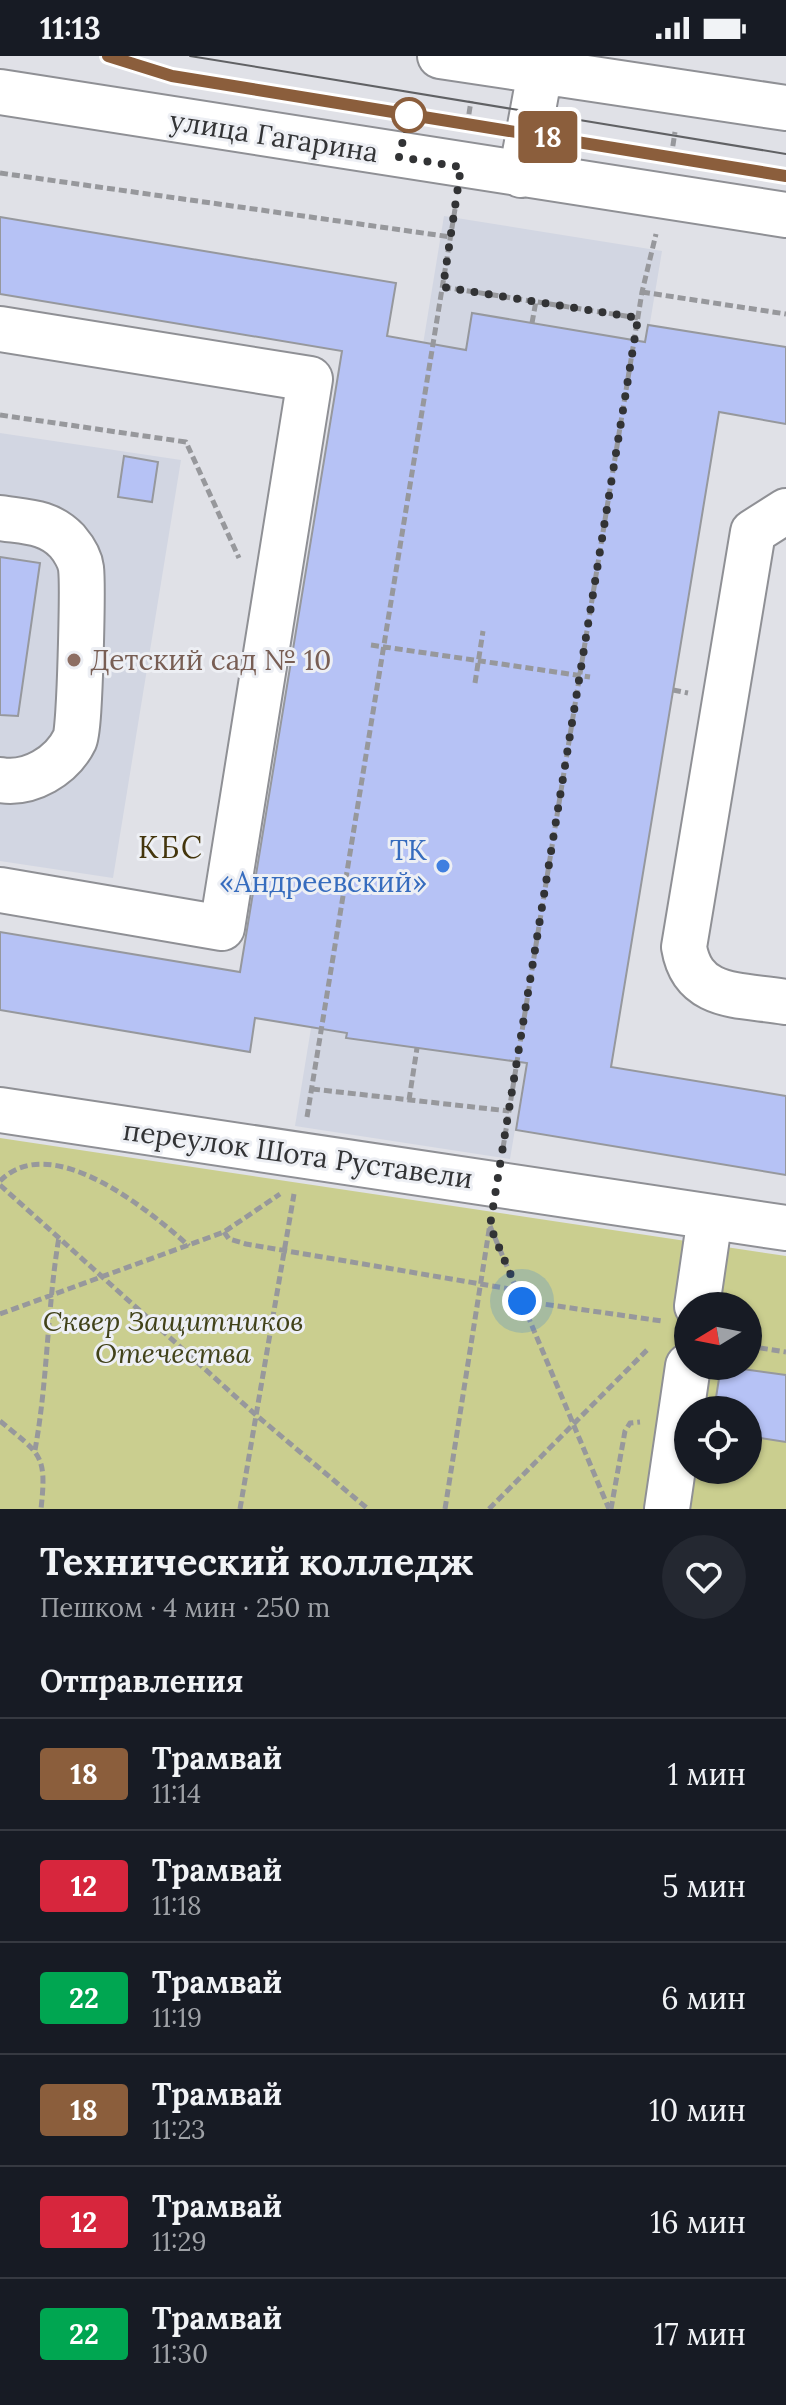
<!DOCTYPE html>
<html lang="ru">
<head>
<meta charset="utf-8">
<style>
  :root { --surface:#171b24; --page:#242831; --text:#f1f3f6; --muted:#9ea1a6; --line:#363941 }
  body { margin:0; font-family:Lora,serif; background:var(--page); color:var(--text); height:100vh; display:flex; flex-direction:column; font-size:30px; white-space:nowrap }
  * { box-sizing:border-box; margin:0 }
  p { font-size:26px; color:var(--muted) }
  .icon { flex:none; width:44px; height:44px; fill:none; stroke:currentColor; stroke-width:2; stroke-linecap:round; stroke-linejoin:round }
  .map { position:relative; height:1453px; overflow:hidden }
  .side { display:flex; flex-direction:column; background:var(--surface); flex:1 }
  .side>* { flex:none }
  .badge { padding:0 16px; border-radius:6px; font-size:28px; line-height:52px }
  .needle { width:52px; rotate:260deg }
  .buttons { position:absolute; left:674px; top:1236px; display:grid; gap:16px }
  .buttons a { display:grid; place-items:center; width:88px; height:88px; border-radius:50%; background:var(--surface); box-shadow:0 2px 6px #0004; font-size:40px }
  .you { position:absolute; width:40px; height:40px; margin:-20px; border:6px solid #fff; border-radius:50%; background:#1a73e8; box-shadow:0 0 0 12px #1a73e833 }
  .map>.badge { position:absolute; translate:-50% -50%; box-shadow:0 0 0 4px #fff }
  h2 { padding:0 40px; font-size:30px; line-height:72px }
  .round { display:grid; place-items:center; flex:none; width:84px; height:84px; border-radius:42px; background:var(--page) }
  .head { display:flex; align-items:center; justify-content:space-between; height:136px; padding:0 40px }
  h1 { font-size:38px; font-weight:700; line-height:60px }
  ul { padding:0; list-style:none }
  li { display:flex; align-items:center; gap:24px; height:112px; padding:0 40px; border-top:2px solid var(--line) }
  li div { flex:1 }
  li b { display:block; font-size:30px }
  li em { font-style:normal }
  li .badge { min-width:88px; font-weight:700; text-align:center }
  .status { display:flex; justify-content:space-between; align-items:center; height:56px; padding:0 40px; background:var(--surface); direction:ltr }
  .status svg { height:22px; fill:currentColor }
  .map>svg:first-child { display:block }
  .built { fill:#d2d6e2 }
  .green { fill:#cace8f; fill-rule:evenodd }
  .building { fill:#b6c2f5; stroke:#96989d; stroke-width:2 }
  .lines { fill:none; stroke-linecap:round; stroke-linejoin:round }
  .minor-casing { stroke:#8f9095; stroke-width:48 }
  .major-casing { stroke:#8f9095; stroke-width:48 }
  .path { stroke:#97989c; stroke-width:5; stroke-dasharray:8 4; stroke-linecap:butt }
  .minor { stroke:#fff; stroke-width:44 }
  .major { stroke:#fff; stroke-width:44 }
  .tram { stroke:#606164; stroke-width:2 }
  .line-casing { stroke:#fff; stroke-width:18 }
  .line { stroke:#8b5e3c; stroke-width:12 }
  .walk { stroke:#323335; stroke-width:8; stroke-dasharray:0 14.4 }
  .stop-dot { fill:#fff; stroke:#8b5e3c; stroke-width:4 }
  .education-dot { fill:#8d6e63; stroke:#edeff4; stroke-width:3 }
  .shop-dot { fill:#3f7fe0; stroke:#edeff4; stroke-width:3 }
  .labels { text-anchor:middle; stroke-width:6; stroke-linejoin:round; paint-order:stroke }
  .street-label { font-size:28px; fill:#323335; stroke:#edeff4 }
  .education-label { font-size:28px; fill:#785e54; stroke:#edeff4; text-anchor:start }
  .shop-label { font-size:28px; fill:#366cbe; stroke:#edeff4; text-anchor:end }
  .park-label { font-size:28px; font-style:italic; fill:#414219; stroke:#edeff4 }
  .neighbourhood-label { font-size:30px; letter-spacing:2px; fill:#44360d; stroke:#edeff4 }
</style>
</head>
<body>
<div class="status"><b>11:13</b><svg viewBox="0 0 49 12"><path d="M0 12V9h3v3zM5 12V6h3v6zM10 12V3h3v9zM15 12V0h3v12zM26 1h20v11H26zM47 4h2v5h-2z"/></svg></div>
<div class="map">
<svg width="786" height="1453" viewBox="0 0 786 1453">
  <rect width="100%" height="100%" fill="#e0e1e7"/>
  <!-- built -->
  <path class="built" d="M444 160 662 195 510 1103 295 1070Z
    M0 377 181 404 113 822 0 805Z"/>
  <!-- green -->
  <path class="green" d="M0 1082 786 1200V1453H0ZM688 1250H748V1310H688ZM688 1354H748V1414H688Z"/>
  <!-- building -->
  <path class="building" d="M0 161 396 227 387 280 466 294 472 257 645 286 648 269 786 291V368L719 356 611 1011 786 1040V1119L516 1074 527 1007 346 982 347 977 255 962 250 996 0 954V876L240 916 342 295 0 238Z
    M124 400 158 406 152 446 118 441Z
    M0 501 40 507 18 660 0 659Z
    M721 1310 786 1319V1386L748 1380V1354H714Z"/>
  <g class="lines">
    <defs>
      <path id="minor" d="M0 273 310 323 222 872 0 834
        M786 455 753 476 684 891C693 945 741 938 786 946
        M0 462C26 466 48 465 67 485 73 492 80 503 81 512 83 528 80 674 75 683 62 710 30 729 0 724
        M0 1054 786 1172
        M697 1250 710 1161
        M667 1453 688 1310"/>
      <path id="major" d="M440 0 786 52
        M0 36 786 159
        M521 119 540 16"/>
    </defs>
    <!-- minor casing -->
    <use href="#minor" class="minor-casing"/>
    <!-- major casing -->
    <use href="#major" class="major-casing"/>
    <!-- path -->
    <path class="path" d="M467 70 471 45
      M671 102 675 76
      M0 117 451 181
      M443 231 638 262
      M642 236 786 258
      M532 267 536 245
      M0 359 186 386 239 502
      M371 589 590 621
      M475 627 483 575
      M673 634 688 637
      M312 1033 509 1055
      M409 1044 417 992
      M307 1061 456 147
      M503 1092 642 236 656 178
      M0 1125C51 1073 150 1155 189 1190
      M0 1129 256 1359 368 1453
      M490 1170 609 1453
      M224 1176 229 1183 246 1188 516 1234
      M522 1245 662 1265
      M0 1258 224 1176 280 1138
      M748 1290 786 1296
      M0 1365C41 1399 47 1398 41 1453
      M35 1394C48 1323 47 1252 59 1181
      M240 1453 294 1138
      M445 1453 490 1168
      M489 1453 649 1292
      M611 1453 625 1375 630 1367 640 1366"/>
    <!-- minor -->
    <use href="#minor" class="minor"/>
    <!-- major -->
    <use href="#major" class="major"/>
    <!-- tram -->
    <path class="tram" d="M108 0 172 20 786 120
      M190 0 786 98"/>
  </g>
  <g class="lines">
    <defs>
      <path id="line" d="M108 0 172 20 786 120"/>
    </defs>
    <!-- line casing -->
    <use href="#line" class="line-casing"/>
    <!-- line -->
    <use href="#line" class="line"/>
    <!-- walk -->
    <path class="walk" d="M409 59 399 101 461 111 443 231 638 262 490 1170 522 1245"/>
  </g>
  <!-- markers -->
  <circle class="stop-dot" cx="409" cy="59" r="16"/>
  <circle class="education-dot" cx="74" cy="604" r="8"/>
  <circle class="shop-dot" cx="443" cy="810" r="8"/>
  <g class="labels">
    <!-- street labels -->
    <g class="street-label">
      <text transform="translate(274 80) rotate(9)" y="10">улица Гагарина</text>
      <text transform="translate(298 1098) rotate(8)" y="10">переулок Шота Руставели</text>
    </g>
    <!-- education labels -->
    <g class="education-label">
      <text x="90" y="614">Детский сад № 10</text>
    </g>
    <!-- shop labels -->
    <g class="shop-label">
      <text x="427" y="804">ТК<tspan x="427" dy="32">«Андреевский»</tspan></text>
    </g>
    <!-- park labels -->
    <g class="park-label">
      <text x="173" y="1275">Сквер Защитников<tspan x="173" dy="32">Отечества</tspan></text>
    </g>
    <!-- neighbourhood labels -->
    <g class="neighbourhood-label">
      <text x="171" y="802">КБС</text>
    </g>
  </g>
</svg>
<div class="buttons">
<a><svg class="needle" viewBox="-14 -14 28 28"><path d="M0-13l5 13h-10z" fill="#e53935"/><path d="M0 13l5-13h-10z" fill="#9ea1a6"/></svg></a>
<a><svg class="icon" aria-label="locate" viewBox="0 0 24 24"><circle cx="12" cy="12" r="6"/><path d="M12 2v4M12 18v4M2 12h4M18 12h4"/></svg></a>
</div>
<div class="you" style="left:522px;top:1245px"></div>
<b class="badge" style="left:548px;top:81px;background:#8b5e3c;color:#fff">18</b>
</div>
<section class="side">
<div class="head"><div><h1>Технический колледж</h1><p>Пешком · 4 мин · 250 m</p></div><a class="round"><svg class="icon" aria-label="heart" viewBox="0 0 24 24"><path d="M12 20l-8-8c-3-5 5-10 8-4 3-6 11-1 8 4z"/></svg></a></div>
<h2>Отправления</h2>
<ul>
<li><span class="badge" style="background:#8b5e3c;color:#fff">18</span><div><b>Трамвай</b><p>11:14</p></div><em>1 мин</em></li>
<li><span class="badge" style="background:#d7263d;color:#fff">12</span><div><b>Трамвай</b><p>11:18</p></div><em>5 мин</em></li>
<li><span class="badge" style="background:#00a651;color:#fff">22</span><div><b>Трамвай</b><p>11:19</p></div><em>6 мин</em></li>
<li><span class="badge" style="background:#8b5e3c;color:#fff">18</span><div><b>Трамвай</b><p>11:23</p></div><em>10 мин</em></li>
<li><span class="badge" style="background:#d7263d;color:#fff">12</span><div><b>Трамвай</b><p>11:29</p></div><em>16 мин</em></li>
<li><span class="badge" style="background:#00a651;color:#fff">22</span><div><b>Трамвай</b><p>11:30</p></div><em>17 мин</em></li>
</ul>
</section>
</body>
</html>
